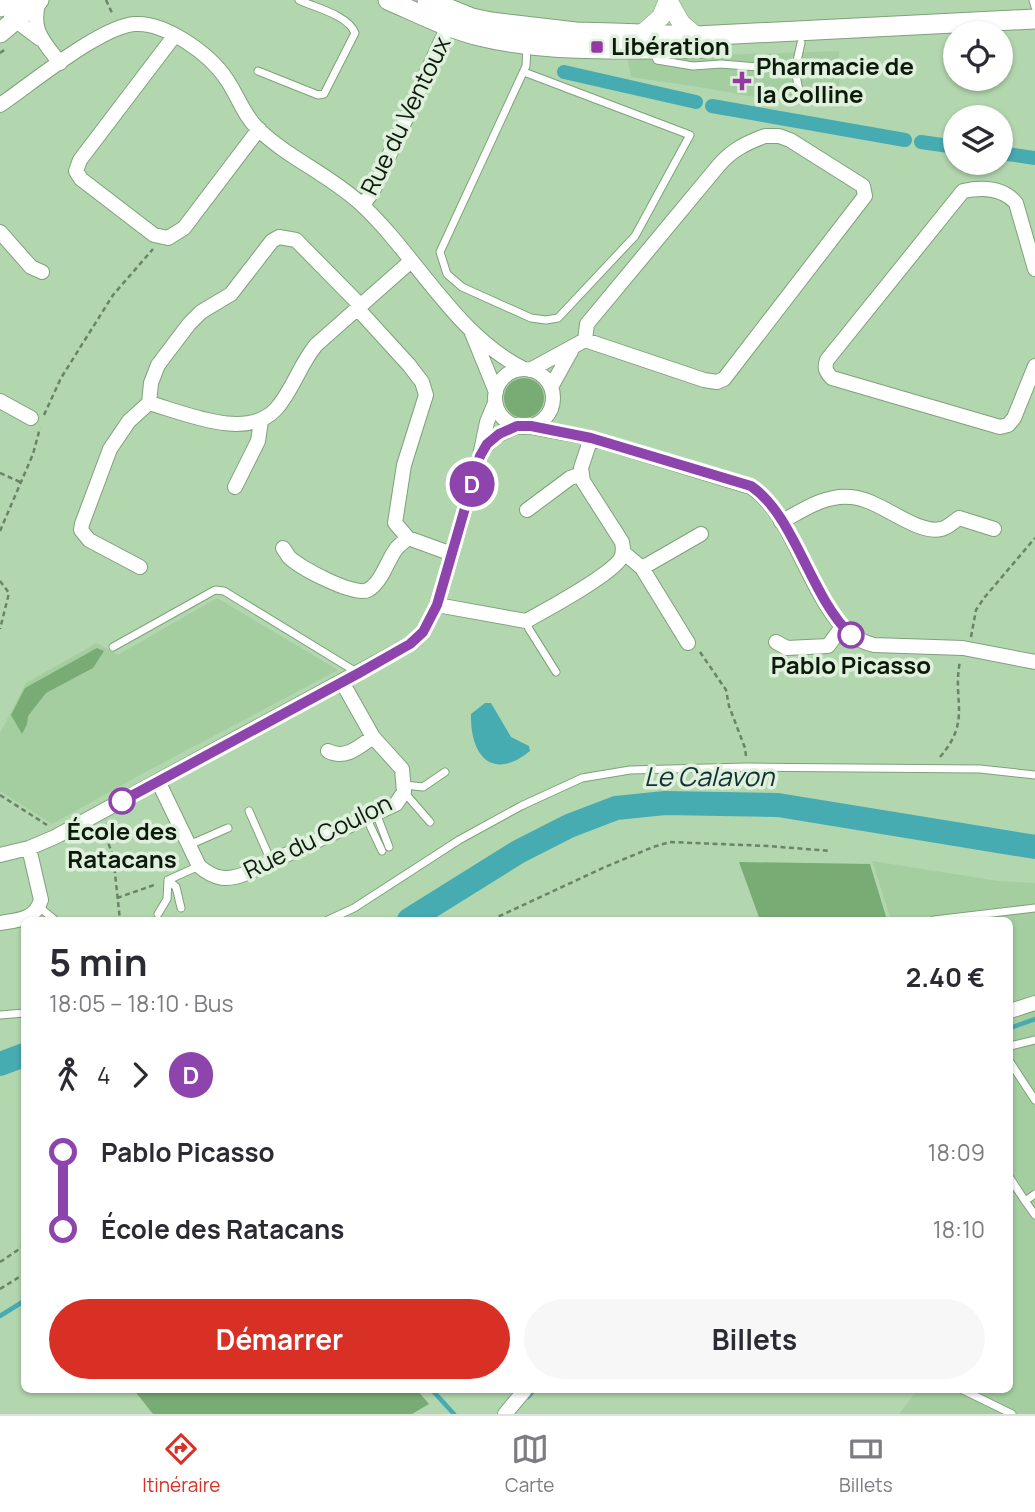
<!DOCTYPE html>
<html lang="fr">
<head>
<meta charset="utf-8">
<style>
  :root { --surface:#fff; --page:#f7f7f7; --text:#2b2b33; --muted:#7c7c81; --line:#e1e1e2; --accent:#d93025 }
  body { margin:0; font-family:Manrope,sans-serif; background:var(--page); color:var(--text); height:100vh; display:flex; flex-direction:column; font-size:26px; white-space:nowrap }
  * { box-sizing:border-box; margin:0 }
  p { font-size:23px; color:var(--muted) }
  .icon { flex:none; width:38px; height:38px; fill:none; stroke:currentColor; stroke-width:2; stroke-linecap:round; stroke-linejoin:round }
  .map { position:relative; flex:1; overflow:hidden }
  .details { position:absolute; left:21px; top:917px; width:992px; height:476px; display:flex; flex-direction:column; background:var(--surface); border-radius:10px; box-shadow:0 2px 5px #0004 }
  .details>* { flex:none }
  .badge { padding:0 14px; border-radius:23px; font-size:24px; line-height:46px }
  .tools { position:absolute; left:943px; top:21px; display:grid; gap:14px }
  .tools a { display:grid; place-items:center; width:70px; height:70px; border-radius:50%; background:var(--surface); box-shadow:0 2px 5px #0004; font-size:35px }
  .map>.badge { position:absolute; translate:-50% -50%; box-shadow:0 0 0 4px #fff }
  .legs { display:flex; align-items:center; gap:10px; height:77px; padding:0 28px; font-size:23px }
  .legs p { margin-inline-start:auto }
  .headline { display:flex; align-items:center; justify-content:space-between; height:119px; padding:0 28px }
  h1 { font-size:38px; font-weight:700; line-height:52px }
  .primary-button { display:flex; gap:14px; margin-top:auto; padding:14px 28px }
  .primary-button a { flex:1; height:80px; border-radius:42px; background:var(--accent); color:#fff; font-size:28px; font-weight:700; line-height:80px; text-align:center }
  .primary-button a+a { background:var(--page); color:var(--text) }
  ul { padding:0 28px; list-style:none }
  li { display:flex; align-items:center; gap:24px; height:77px; font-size:26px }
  li i { display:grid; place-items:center; width:10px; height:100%; margin:0 9px; background:currentColor }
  li i::after { content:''; width:18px; height:18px; margin:-9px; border:5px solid; border-radius:50%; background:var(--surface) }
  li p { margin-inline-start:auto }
  li:first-child i { background:linear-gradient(#0000 50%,currentColor 0) }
  li:last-child i { background:linear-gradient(currentColor 50%,#0000 0) }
  .tabs { display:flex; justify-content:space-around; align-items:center; height:98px; border-top:2px solid var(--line); background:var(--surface); font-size:19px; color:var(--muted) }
  .tabs a { display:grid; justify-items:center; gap:4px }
  .tabs .selected { color:var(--accent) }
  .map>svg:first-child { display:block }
  .built { fill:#a4cea0 }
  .green { fill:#79ab74 }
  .water { fill:#47abb2 }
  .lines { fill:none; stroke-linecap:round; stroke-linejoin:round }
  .stream { stroke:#47abb2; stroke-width:4.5 }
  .canal { stroke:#47abb2; stroke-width:14 }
  .river { stroke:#47abb2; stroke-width:24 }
  .service-casing { stroke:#7fa17b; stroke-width:9 }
  .minor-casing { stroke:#7fa17b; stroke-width:16 }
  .tertiary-casing { stroke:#7fa17b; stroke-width:19 }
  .secondary-casing { stroke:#7fa17b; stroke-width:21 }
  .path { stroke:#6a8467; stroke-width:2.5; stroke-dasharray:5 3.5; stroke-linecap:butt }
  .service { stroke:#fff; stroke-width:7 }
  .minor { stroke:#fff; stroke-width:14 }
  .tertiary { stroke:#fff; stroke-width:18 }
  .secondary { stroke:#fff; stroke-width:19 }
  .line-1-casing { stroke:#fff; stroke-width:16 }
  .line-1 { stroke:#8e44ad; stroke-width:10 }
  .poi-dot { fill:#9438a2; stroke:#dff1dd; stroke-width:2.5 }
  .stop-1-dot { fill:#fff; stroke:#8e44ad; stroke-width:3.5 }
  .labels { text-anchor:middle; stroke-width:7; stroke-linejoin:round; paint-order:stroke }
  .poi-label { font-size:24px; font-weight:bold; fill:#0c1a0b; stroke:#dff1dd; text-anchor:start }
  .street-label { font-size:24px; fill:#0c1a0b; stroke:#dff1dd }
  .stop-label { font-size:24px; font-weight:bold; fill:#0c1a0b; stroke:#dff1dd }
  .water-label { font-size:26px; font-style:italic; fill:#113033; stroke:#dff1dd }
</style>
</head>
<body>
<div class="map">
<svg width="1035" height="1414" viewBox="0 0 1035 1414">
  <rect width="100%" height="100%" fill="#b2d6ae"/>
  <!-- built -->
  <path class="built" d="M626 51 722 55 839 51 840 108 792 104 705 88 631 77Z
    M217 598 338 670 151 769 52 824 0 791V733L26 683 97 643 118 655Z
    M872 861 998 881 1035 883V1414H899L917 1390H1010V920H891Z"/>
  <!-- green -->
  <path class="green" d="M504 398a20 20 0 1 1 40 0a20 20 0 1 1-40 0Z
    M97 648 104 651 93 668 46 693 28 716 27 724 22 734 11 715 25 688Z
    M739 862 870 864 887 920H760Z
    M134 1390H417L429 1404 412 1414H153Z"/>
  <!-- water -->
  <path class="water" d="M485 703H491L511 737 529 746 530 751C492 782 470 755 471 714Z"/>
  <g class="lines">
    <!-- stream -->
    <path class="stream" d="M1010 1028 1035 1019
      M0 1316 24 1301
      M432 1390 454 1414
      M528 1397 534 1390"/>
    <!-- canal -->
    <path class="canal" d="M564 72 696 102
      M712 106 905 140
      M921 142 956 147
      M1001 153 1035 158"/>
    <!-- river -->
    <path class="river" d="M409 920 518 852 569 826 616 808 665 803 778 805 1035 847
      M0 1064 24 1055"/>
    <defs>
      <path id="service" d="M1033 0 1035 7
        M654 52 657 60 693 66 721 64 795 70 801 43
        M795 70 799 91
        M258 71 318 95 324 94 355 33C348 15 316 8 299 0
        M524 72 690 135 635 236 558 318 546 320 531 318 462 287 447 274 440 252 526 66 527 47
        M526 621 529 629 556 672
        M113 647 215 590 224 591 358 673
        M404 785 423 787 445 772
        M404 792 430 822
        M249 811 271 861
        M376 813 389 847
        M366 817 382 851
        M189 845 228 828
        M39 907 55 920
        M181 908 176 887 168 880 199 866
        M158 914 167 899 168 880
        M328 920 354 908 459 840 521 806 582 778 630 770 747 767 980 769 1035 775
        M934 920 1035 908
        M0 1015 24 1013
        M1010 1046 1035 1040
        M1010 1062 1035 1100
        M1010 1178 1025 1201 1035 1194
        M1025 1201 1035 1215
        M963 1390 1012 1414"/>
      <path id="minor" d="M22 0 13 8 11 17 40 39
        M39 0C30 30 43 41 60 63
        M175 35 80 160 76 171 81 179 154 235 168 238 184 228 259 129
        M0 105C31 84 101 26 135 24 166 22 211 55 227 80 239 98 243 114 258 129 288 158 330 175 361 204 416 255 456 336 524 369
        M765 136H779L790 140 863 186 865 196 724 379 717 382 704 380 585 340 587 324 719 165C732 150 746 143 765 136Z
        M363 205 373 191 448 26
        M0 232 31 267 42 272
        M1035 269 1016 203C1003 188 982 187 963 191L827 360C824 368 826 372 832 378L1000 427 1008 425 1014 418 1035 366
        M357 308 409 365 422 382 426 395 404 465 395 523 408 538 452 554
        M472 333 496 392
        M495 398a29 29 0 1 1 58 0a29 29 0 1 1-58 0Z
        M530 370 585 340
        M551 387 571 351
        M0 401 31 418
        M149 403C185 413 247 441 276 409 293 390 300 364 316 345L411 261
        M531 427 591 438 751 487C803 521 813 631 874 645L963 648 1035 662
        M482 452 492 438 517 426
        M235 487 258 441 261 421
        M527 510 570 478 582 474
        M781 522C803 510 826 494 851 497 880 499 916 535 941 529 948 528 954 521 959 518L994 529
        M283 548C285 551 287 554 289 557 300 568 355 597 368 590 382 582 387 561 396 549 399 545 404 542 408 538
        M623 552 642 568 688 643
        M140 567 89 540 81 530 82 524 110 449 129 421 149 403 151 383 158 365 189 324 201 312 231 294 272 241 279 237 296 240 360 305
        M642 568 701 534
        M437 605 526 621C546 610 611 575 621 558 624 552 623 548 622 542L583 481 581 468 591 438
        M776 642 787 648 828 646 842 627
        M328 751C345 760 359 747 373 737
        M158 781 199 866C215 880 228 881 247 873L396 804 404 792 402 769 373 737 342 682
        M0 855 29 848 55 837 410 644 423 632 437 605 480 456 487 422 495 403
        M0 923C18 920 35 920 41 900L29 848
        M1010 1011 1035 1003
        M505 1414 525 1390"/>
      <path id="tertiary" d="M668 0 681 23 696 36
        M643 33 661 17 668 0"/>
      <path id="secondary" d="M388 0C418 13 447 28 479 36 549 53 632 49 705 48
        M427 0 472 18 491 22 576 32 614 33 696 36 1035 19
        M0 7 9 0
        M0 33 39 0"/>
    </defs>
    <!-- service casing -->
    <use href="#service" class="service-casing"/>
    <!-- minor casing -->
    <use href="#minor" class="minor-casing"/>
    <!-- tertiary casing -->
    <use href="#tertiary" class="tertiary-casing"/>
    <!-- secondary casing -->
    <use href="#secondary" class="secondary-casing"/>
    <!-- path -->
    <path class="path" d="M106 0 113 15
      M0 53 7 48
      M44 415 61 378 113 295 153 249
      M0 473 20 482
      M0 531 33 454 40 428
      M0 581 9 593 0 629
      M971 637 976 610 984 598 1035 538
      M700 652 726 690 729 706 745 748 746 756
      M940 757C972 720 952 701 960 661
      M0 795 47 825
      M102 828 113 855 120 920
      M117 898 157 884
      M491 920 605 867 653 847 670 842 768 846 831 851
      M0 1262 24 1246
      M0 1289 24 1274"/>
    <!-- service -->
    <use href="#service" class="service"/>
    <!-- minor -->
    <use href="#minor" class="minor"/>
    <!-- tertiary -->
    <use href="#tertiary" class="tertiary"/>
    <!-- secondary -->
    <use href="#secondary" class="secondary"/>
  </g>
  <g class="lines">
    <defs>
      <path id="line-1" d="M122 801 359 673 410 644 423 632 437 605 480 456 487 444 499 434 517 426H531L591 438 751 486C795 516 810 596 851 635"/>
    </defs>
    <!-- line-1 casing -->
    <use href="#line-1" class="line-1-casing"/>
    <!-- line-1 -->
    <use href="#line-1" class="line-1"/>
  </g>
  <!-- markers -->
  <g class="poi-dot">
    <rect x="590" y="40" width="14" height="14" rx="3.5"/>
    <path d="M738.5 70.5h7v7h7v7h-7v7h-7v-7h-7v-7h7z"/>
  </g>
  <g class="stop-1-dot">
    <circle cx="851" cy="635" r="12"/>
    <circle cx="122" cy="801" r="12"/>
  </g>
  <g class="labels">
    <!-- poi labels -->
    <g class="poi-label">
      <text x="611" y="55">Libération</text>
      <text x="756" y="75">Pharmacie de<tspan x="756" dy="28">la Colline</tspan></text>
    </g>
    <!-- street labels -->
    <g class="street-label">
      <text transform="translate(406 116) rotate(-64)" y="8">Rue du Ventoux</text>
      <text transform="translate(318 837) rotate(-26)" y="8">Rue du Coulon</text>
    </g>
    <!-- stop labels -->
    <g class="stop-label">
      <text x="851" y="674">Pablo Picasso</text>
      <text x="122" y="840">École des<tspan x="122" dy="28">Ratacans</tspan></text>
    </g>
    <!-- water labels -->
    <g class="water-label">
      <text x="709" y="786">Le Calavon</text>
    </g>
  </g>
</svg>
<div class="tools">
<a><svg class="icon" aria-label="locate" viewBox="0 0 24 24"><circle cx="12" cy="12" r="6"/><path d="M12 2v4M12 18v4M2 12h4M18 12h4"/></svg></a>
<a><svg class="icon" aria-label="layers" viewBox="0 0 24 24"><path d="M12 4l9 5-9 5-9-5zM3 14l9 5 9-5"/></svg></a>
</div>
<b class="badge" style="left:472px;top:484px;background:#8e44ad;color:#fff">D</b>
<section class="details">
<div class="headline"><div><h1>5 min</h1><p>18:05 – 18:10 · Bus</p></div><b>2.40 €</b></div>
<div class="legs"><svg class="icon" aria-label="walk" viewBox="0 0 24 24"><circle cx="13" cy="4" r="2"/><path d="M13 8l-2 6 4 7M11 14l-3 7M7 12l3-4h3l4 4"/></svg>4<svg class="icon" aria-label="forward" viewBox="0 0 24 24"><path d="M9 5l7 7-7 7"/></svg><b class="badge" style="background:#8e44ad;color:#fff">D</b></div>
<ul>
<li><i style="color:#8e44ad"></i><b>Pablo Picasso</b><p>18:09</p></li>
<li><i style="color:#8e44ad"></i><b>École des Ratacans</b><p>18:10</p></li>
</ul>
<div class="primary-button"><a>Démarrer</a><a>Billets</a></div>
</section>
</div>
<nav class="tabs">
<a class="selected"><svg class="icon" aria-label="directions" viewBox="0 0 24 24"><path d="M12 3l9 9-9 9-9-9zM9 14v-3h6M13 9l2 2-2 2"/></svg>Itinéraire</a>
<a><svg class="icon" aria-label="map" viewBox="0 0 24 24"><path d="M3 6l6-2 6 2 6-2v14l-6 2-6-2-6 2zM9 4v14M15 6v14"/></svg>Carte</a>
<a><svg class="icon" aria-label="tickets" viewBox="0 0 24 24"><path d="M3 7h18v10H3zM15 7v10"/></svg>Billets</a>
</nav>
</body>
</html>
